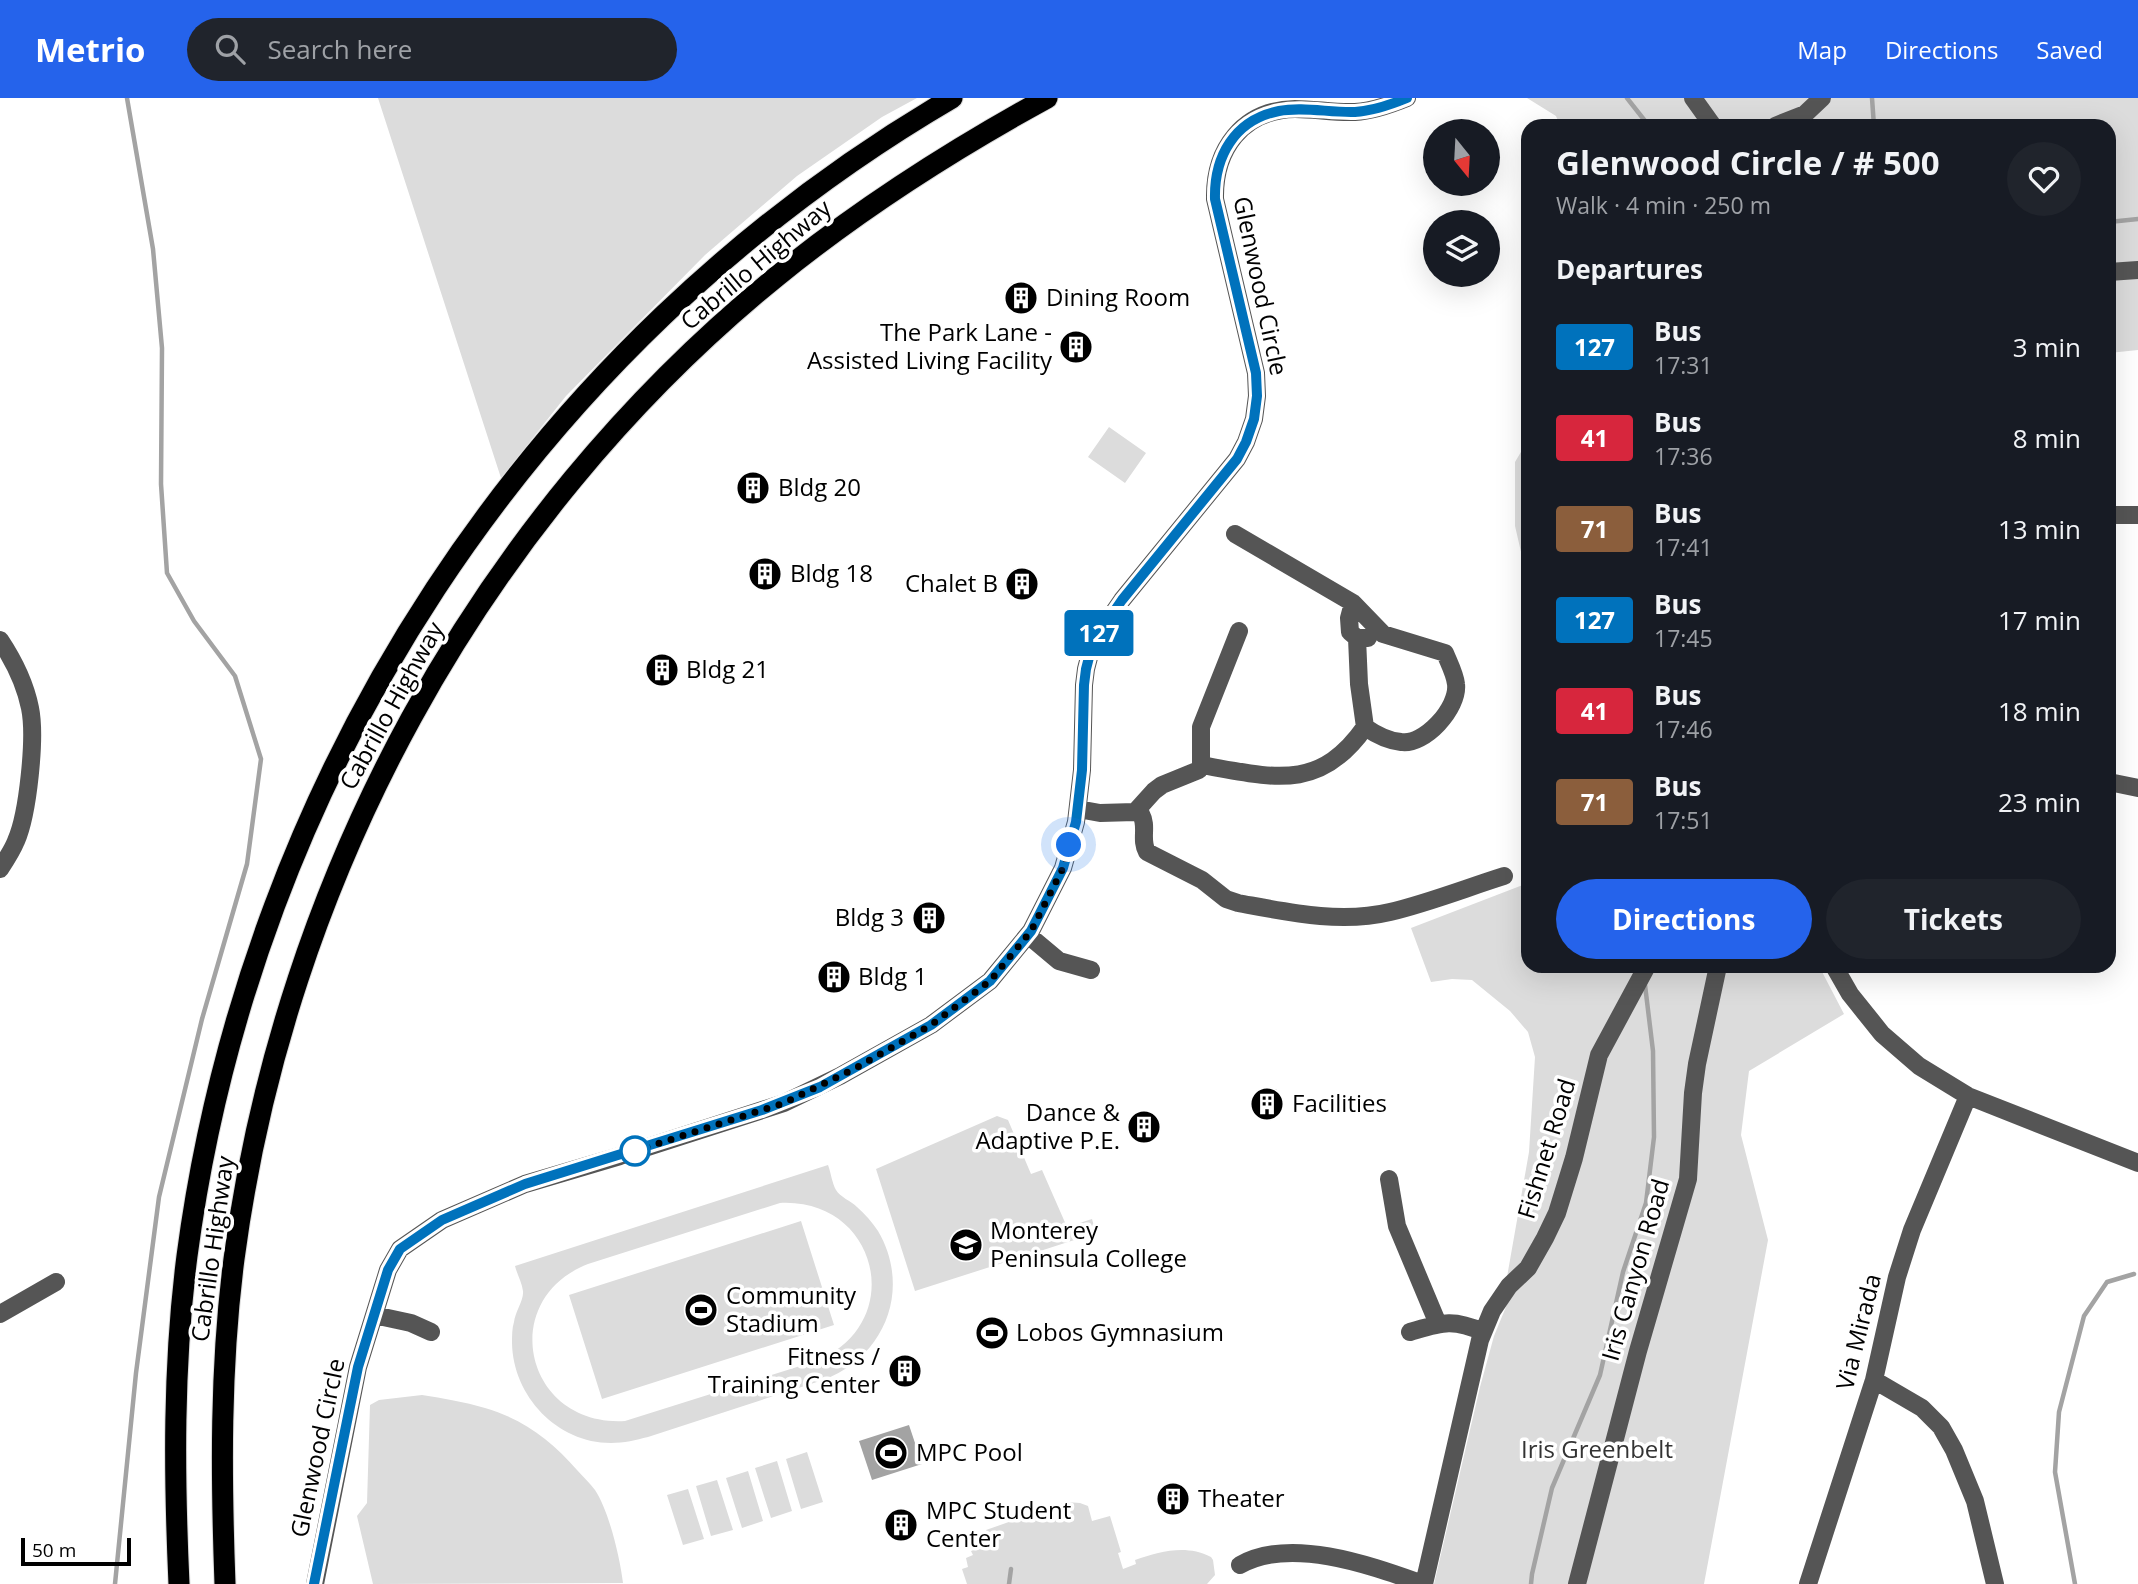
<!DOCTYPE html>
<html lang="en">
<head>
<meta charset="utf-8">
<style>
  :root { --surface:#171b24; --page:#20242c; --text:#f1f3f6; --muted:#9ea1a6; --accent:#2563eb }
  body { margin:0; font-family:"Open Sans",sans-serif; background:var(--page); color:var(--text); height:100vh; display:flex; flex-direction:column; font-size:26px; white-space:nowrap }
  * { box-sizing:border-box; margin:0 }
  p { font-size:23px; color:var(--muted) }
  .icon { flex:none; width:38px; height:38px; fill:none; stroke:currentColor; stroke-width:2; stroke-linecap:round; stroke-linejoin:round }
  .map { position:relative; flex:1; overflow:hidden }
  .drawer { position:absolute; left:1521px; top:21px; width:595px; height:854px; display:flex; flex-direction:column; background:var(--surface); border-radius:21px; box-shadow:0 7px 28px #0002 }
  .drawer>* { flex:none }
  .badge { padding:0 14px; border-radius:5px; font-size:24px; line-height:46px }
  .needle { width:46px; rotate:162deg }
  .tools { position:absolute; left:1423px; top:21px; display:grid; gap:14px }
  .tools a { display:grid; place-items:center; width:77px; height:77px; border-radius:50%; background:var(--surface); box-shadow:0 7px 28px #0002; font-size:35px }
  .scale { position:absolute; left:21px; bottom:18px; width:110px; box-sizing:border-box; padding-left:7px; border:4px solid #000; border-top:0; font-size:19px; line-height:24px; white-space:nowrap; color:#000; -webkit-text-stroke:5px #fff; paint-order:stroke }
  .you { position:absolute; width:35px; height:35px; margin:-18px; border:5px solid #fff; border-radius:50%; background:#1a73e8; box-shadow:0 0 0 10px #1a73e833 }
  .map>.badge { position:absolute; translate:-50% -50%; box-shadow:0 0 0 4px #fff }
  h2 { padding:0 35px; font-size:26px; line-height:63px }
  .round { display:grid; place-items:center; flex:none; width:74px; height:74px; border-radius:37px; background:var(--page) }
  .headline { display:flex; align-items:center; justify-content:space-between; height:119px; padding:0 35px }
  h1 { font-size:33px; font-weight:700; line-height:52px }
  .cta { display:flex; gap:14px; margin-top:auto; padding:14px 35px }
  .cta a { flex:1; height:80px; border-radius:42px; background:var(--accent); color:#fff; font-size:28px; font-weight:700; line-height:80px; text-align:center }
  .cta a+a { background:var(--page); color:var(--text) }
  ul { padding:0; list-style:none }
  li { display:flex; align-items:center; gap:21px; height:91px; padding:0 35px }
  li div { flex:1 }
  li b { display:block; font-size:26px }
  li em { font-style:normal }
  li .badge { min-width:77px; font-weight:700; text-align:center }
  header { display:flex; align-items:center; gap:42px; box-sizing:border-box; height:98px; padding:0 35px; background:var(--accent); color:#fff }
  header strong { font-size:33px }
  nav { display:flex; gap:38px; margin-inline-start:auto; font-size:24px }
  .search { width:490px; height:63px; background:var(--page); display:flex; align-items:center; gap:18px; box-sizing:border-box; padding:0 24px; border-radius:38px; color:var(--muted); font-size:26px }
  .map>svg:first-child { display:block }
  .green { fill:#dcdcdc; fill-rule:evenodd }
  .water { fill:#a3a3a3 }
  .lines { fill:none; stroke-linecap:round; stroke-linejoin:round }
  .stream { stroke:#a3a3a3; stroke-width:4.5 }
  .highway-casing { stroke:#dbdbdb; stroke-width:23 }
  .minor { stroke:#555; stroke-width:18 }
  .highway { stroke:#000; stroke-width:21 }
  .line-casing { stroke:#fff; stroke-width:16 }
  .line { stroke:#0072bc; stroke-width:10 }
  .walk { stroke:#000; stroke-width:7; stroke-dasharray:0 12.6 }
  .stop-dot { fill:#fff; stroke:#0072bc; stroke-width:3.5 }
  .labels { text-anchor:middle; stroke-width:7; stroke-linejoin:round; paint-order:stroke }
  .street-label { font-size:24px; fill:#000; stroke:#fff }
  .poi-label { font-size:24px; fill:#000; stroke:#fff; text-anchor:start }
  .park-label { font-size:24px; fill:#333; stroke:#fff }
</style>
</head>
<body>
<header>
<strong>Metrio</strong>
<div class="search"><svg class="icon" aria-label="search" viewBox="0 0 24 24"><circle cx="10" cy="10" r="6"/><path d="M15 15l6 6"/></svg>Search here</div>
<nav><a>Map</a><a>Directions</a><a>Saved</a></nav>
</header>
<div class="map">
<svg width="2138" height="1486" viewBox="0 0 2138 1486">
  <rect width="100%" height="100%" fill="#fff"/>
  <!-- green -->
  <path class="green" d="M378 0H917L882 19 797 78 705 157 566 298 501 380Z
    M1527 0H2138V252L2109 255V28H1560L1556 18Z
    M1109 329 1146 355 1125 385 1088 359Z
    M1528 342V484L1515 428V364Z
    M1528 785V868H1819L1844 916 1749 973 1741 1037 1768 1142 1704 1486H1434L1480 1289 1494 1238 1510 1199 1507 1179 1529 1054 1535 959 1528 934 1510 913 1472 882 1452 881 1431 884 1411 830Z
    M997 1018 1008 1022 1031 1076 1042 1072 1067 1129 1092 1121 1096 1135 915 1193 876 1071Z
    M828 1067C831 1075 832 1085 836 1092 840 1099 851 1103 857 1109 865 1116 872 1124 878 1133 912 1191 885 1259 823 1282L648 1339C636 1342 624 1345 611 1345 557 1345 513 1298 512 1245 512 1238 512 1230 514 1224 515 1214 524 1202 523 1193 522 1185 517 1176 515 1168ZM780 1105C879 1100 908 1226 816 1263L625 1323C525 1329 496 1202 588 1166Z
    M801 1123 834 1227 602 1301 569 1197Z
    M422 1297C443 1300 464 1304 485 1310 523 1321 552 1343 577 1372 583 1379 590 1385 595 1392 609 1413 620 1460 623 1485L373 1486 357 1418 367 1405 370 1307 379 1302Z
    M807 1354 823 1404 801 1411 786 1361Z
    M777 1363 792 1413 771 1420 755 1370Z
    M748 1373 763 1423 742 1430 726 1380Z
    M717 1382 733 1432 711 1438 696 1388Z
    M688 1391 704 1441 683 1447 667 1397Z
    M1066 1404 1080 1405 1088 1408 1092 1423 1110 1418 1121 1454 1118 1455 1123 1471 1136 1466 1135 1462C1160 1454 1185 1446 1211 1459L1213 1462 1215 1477 1207 1486H967L962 1471 968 1469 966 1460 973 1457 971 1453 990 1446 986 1432Z"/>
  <!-- water -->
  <path class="water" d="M909 1327 922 1366 872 1382 859 1343Z"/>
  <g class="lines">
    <!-- stream -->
    <path class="stream" d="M1627 0 1649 28
      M1872 0 1874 28
      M2109 124 2138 121
      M115 1486 136 1275 159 1099 202 921 247 766 261 661 235 578 194 523 167 475 161 386 162 250 153 151 127 0
      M1009 1486 1011 1471
      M1531 1486 1532 1476 1552 1390 1600 1277 1623 1174 1646 1105 1654 1039 1653 953 1645 887
      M2075 1486 2055 1374 2059 1314 2084 1218 2107 1184 2134 1176"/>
    <defs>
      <path id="highway" d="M179 1486C174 1376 173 1268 187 1158 251 676 531 246 952 0
        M225 1486C221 1377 220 1269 234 1161 284 781 478 422 776 179 861 110 952 52 1047 0"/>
    </defs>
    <!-- highway casing -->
    <use href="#highway" class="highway-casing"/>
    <!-- minor -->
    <path class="minor" d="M1693 0 1713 28
      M1775 28 1805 16 1822 0
      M2109 174 2138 172
      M2109 417H2138
      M1235 436 1353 505 1383 536 1445 555C1449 565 1455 576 1456 586 1459 610 1424 648 1401 644 1389 643 1375 636 1365 629
      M1353 505 1349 520 1350 534 1357 540H1368
      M1239 533 1201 629V667L1199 672 1162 687 1154 693 1135 714 1141 716C1148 729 1140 741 1147 754L1202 782 1226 801 1238 805C1287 814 1340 826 1390 814 1428 805 1466 790 1504 778
      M0 542C14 563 25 585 30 610 36 639 28 716 16 743 12 753 6 762 0 771
      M1201 667C1271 679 1319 695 1365 629L1359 586 1357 540
      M2109 684 2138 690
      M1078 711 1100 715 1135 714
      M1028 837 1059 863 1091 872
      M1834 868 1850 896 1882 936 1919 968 1968 998 2138 1065
      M1389 1081 1397 1128 1438 1226
      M0 1216 56 1184
      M374 1217 411 1225 431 1234
      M1410 1234C1441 1225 1452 1220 1483 1234
      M1874 1282 1922 1310 1941 1329 1954 1352 1975 1403 1995 1486
      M1240 1467C1291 1438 1372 1468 1423 1486
      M315 1486 358 1269 388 1172 400 1151 442 1122 525 1086 620 1058 784 1005 840 978 931 927 990 883 1031 833 1063 770 1076 724 1082 672 1084 587 1086 571 1093 544 1122 502 1237 361 1246 344 1254 321 1257 298 1256 275 1215 101C1214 52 1242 12 1295 11 1315 11 1335 15 1355 14 1373 13 1390 7 1407 0
      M1424 1486 1480 1242 1492 1213 1509 1188 1528 1170 1545 1140 1557 1115 1574 1060 1599 957 1647 868
      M1577 1486 1638 1253 1688 1081 1693 995 1697 966 1718 868
      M1808 1486 1874 1282 1897 1179 1912 1132 1968 998"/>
    <!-- highway -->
    <use href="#highway" class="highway"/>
  </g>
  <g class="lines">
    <defs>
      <path id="line" d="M314 1486 358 1269 388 1172 400 1151 442 1122 525 1086 762 1012 820 989 931 927 990 883 1031 833 1063 770 1076 724 1082 672 1084 587 1086 571 1093 544 1122 502 1237 361 1246 344 1254 321 1257 298 1256 275 1215 101C1214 59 1234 22 1279 13 1303 8 1330 15 1355 14 1373 13 1390 7 1407 0"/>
    </defs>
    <!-- line casing -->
    <use href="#line" class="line-casing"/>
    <!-- line -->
    <use href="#line" class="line"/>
    <!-- walk -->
    <path class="walk" d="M635 1053 784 1005 856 970 931 927 990 883 1031 833 1063 770 1069 747"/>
  </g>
  <!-- icons -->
  <defs>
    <symbol id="building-disc" viewBox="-11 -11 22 22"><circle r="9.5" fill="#000" stroke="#fff"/><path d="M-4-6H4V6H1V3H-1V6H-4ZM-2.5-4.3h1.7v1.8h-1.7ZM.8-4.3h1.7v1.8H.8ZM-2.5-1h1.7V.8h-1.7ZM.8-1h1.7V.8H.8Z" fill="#fff"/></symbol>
    <symbol id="university-disc" viewBox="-11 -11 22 22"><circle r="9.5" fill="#000" stroke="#fff"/><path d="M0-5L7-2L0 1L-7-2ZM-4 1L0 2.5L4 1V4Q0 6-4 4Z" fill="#fff"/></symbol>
    <symbol id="stadium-disc" viewBox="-11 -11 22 22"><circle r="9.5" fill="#000" stroke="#fff"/><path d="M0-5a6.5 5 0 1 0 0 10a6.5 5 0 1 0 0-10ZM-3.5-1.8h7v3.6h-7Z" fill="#fff"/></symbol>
  </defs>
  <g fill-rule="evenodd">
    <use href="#building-disc" x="1002" y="181" width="38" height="38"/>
    <use href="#building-disc" x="1057" y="230" width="38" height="38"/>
    <use href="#building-disc" x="734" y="371" width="38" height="38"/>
    <use href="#building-disc" x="746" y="457" width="38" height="38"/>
    <use href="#building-disc" x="1003" y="467" width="38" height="38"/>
    <use href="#building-disc" x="643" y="553" width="38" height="38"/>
    <use href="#building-disc" x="910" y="801" width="38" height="38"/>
    <use href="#building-disc" x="815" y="860" width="38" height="38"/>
    <use href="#building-disc" x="1248" y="987" width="38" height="38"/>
    <use href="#building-disc" x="1125" y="1010" width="38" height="38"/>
    <use href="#university-disc" x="947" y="1128" width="38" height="38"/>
    <use href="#stadium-disc" x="682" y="1193" width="38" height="38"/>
    <use href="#stadium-disc" x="973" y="1216" width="38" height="38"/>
    <use href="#building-disc" x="886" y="1254" width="38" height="38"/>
    <use href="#stadium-disc" x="872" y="1336" width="38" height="38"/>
    <use href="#building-disc" x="1154" y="1382" width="38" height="38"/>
    <use href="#building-disc" x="882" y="1408" width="38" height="38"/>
  </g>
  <!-- markers -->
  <circle class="stop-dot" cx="635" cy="1053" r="14"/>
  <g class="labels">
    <!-- street labels -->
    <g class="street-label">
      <text transform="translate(756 167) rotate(-40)" y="8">Cabrillo Highway</text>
      <text transform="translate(1260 188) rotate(78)" y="8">Glenwood Circle</text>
      <text transform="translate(392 608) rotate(-61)" y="8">Cabrillo Highway</text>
      <text transform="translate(1547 1051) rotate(-73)" y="8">Fishnet Road</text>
      <text transform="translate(213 1151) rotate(-82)" y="8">Cabrillo Highway</text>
      <text transform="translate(1636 1172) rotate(-74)" y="8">Iris Canyon Road</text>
      <text transform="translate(1859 1234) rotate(-76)" y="8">Via Mirada</text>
      <text transform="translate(318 1350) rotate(-78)" y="8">Glenwood Circle</text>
    </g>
    <!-- poi labels -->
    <g class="poi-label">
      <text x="1046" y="208">Dining Room</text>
      <text x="1052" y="243" text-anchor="end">The Park Lane -<tspan x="1052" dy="28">Assisted Living Facility</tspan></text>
      <text x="778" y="398">Bldg 20</text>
      <text x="790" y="484">Bldg 18</text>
      <text x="998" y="494" text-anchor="end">Chalet B</text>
      <text x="686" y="580">Bldg 21</text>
      <text x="904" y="828" text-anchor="end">Bldg 3</text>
      <text x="858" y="887">Bldg 1</text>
      <text x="1292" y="1014">Facilities</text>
      <text x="1120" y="1023" text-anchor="end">Dance &amp;<tspan x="1120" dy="28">Adaptive P.E.</tspan></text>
      <text x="990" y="1141">Monterey<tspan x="990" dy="28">Peninsula College</tspan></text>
      <text x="726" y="1206">Community<tspan x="726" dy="28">Stadium</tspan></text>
      <text x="1016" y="1243">Lobos Gymnasium</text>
      <text x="880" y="1267" text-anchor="end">Fitness /<tspan x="880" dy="28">Training Center</tspan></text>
      <text x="916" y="1363">MPC Pool</text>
      <text x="1198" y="1409">Theater</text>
      <text x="926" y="1421">MPC Student<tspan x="926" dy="28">Center</tspan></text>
    </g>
    <!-- park labels -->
    <g class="park-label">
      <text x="1597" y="1360">Iris Greenbelt</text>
    </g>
  </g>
</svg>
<div class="tools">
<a><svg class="needle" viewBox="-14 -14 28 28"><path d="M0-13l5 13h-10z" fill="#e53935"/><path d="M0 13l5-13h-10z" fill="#9ea1a6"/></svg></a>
<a><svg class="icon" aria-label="layers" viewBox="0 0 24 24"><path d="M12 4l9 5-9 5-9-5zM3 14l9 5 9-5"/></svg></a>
</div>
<div class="scale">50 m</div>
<div class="you" style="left:1069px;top:747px"></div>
<b class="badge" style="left:1099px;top:535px;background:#0072bc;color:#fff">127</b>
<section class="drawer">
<div class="headline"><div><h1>Glenwood Circle / # 500</h1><p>Walk · 4 min · 250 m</p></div><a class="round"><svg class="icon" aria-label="heart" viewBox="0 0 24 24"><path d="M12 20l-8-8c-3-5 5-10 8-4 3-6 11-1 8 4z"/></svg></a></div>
<h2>Departures</h2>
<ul>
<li><span class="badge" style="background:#0072bc;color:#fff">127</span><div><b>Bus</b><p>17:31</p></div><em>3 min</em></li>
<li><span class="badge" style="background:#d7263d;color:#fff">41</span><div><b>Bus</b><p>17:36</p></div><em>8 min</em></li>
<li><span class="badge" style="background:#8b5e3c;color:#fff">71</span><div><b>Bus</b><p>17:41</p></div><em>13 min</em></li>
<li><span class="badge" style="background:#0072bc;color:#fff">127</span><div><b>Bus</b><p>17:45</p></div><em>17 min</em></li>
<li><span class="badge" style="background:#d7263d;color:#fff">41</span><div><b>Bus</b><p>17:46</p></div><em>18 min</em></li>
<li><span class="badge" style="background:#8b5e3c;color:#fff">71</span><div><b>Bus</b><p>17:51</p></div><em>23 min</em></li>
</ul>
<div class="cta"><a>Directions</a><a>Tickets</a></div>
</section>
</div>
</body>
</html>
